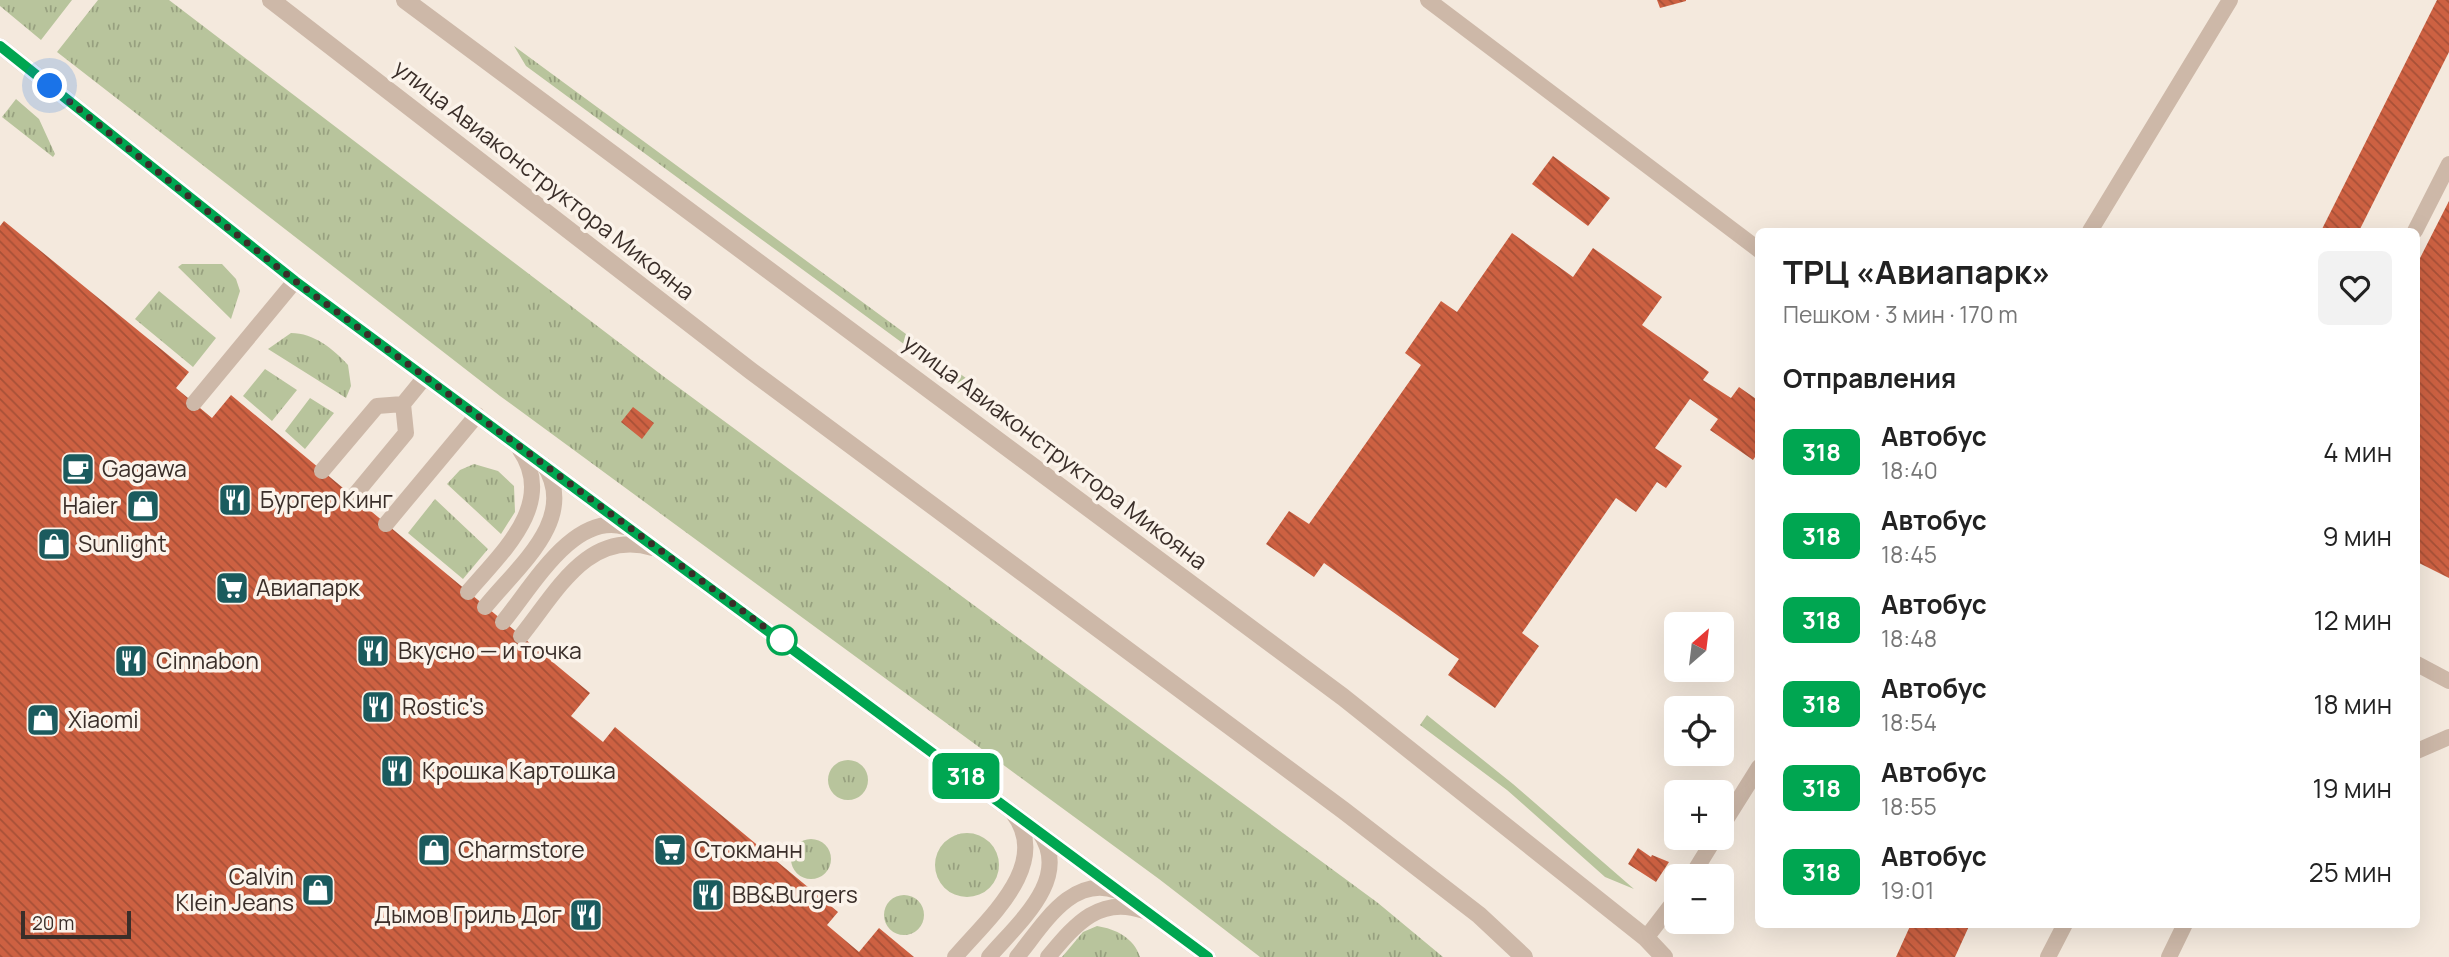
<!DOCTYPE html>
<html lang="ru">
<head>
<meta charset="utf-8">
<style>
  :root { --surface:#fff; --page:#f2f2f2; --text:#222; --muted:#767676 }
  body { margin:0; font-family:Manrope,sans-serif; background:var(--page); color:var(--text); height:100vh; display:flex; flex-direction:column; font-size:26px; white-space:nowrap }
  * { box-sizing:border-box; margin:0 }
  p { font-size:23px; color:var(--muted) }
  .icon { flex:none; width:38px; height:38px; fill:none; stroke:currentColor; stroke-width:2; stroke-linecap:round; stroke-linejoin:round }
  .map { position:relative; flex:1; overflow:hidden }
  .drawer { position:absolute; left:1755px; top:228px; width:665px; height:700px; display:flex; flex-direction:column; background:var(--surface); border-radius:10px; box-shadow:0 7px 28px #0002 }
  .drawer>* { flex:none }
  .badge { padding:0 14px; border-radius:10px; font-size:24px; line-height:46px }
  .needle { width:46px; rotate:28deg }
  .buttons { position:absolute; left:1664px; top:612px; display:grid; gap:14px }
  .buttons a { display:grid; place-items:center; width:70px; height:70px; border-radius:10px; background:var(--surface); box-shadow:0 7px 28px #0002; font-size:35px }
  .scale { position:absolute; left:21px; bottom:18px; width:110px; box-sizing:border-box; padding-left:7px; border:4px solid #3a2e29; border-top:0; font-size:19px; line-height:24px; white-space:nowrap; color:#3a2e29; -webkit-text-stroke:5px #fbf3ea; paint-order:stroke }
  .you { position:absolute; width:35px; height:35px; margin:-18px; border:5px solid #fff; border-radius:50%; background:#1a73e8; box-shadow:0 0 0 10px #1a73e833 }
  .map>.badge { position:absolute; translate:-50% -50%; box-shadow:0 0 0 4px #fff }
  h2 { padding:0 28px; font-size:26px; line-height:63px }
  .round { display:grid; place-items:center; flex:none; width:74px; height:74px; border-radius:10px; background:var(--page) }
  .head { display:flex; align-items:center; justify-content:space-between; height:119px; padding:0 28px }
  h1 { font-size:33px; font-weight:700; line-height:52px }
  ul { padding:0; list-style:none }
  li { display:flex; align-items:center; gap:21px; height:84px; padding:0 28px }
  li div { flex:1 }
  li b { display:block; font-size:26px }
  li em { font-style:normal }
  li .badge { min-width:77px; font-weight:700; text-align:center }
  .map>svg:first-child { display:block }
  .grass { fill:url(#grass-tufts) }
  .building { fill:url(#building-back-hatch) }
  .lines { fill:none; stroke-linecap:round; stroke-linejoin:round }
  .service { stroke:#cdb8a8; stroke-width:16 }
  .tertiary { stroke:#cdb8a8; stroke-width:18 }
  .line-casing { stroke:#fff; stroke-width:16 }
  .line { stroke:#00a651; stroke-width:10 }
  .walk { stroke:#3a2e29; stroke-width:7; stroke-dasharray:0 12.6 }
  .stop-dot { fill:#fff; stroke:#00a651; stroke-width:3.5 }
  .labels { text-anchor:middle; stroke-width:7; stroke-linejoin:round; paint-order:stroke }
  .street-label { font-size:23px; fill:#3a2e29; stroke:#fbf3ea }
  .poi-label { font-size:23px; fill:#3a2e29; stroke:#fbf3ea; text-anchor:start }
</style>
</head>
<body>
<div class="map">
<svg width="2449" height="957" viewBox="0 0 2449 957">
  <defs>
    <pattern id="grass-tufts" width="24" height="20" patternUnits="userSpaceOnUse" patternTransform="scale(1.75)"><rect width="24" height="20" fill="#b8c49c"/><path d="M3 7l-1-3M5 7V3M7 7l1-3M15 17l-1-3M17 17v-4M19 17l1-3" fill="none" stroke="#97a07f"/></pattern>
    <pattern id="building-back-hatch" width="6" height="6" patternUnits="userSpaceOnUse" patternTransform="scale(1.75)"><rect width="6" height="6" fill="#cd6142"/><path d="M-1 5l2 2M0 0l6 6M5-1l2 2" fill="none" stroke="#a75037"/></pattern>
  </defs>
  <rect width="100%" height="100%" fill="#f4e9dd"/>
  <!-- grass -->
  <path class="grass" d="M0 0H72L41 40 0 6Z
    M98 0H169L663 376 1378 903 1443 957H1260L1159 879 500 396 57 52Z
    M514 46 1008 409 1003 417 526 66Z
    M16 99 39 119 55 154 53 157 2 117Z
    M182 264H222L236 279 240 291 231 319 178 267Z
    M159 291 216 338 193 367 135 319Z
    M291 333C314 333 333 349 348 365L351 386 346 398 268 349Z
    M265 369 297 390 272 421 243 396Z
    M310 398 334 413 305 449 285 431Z
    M474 464 498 471 514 486 515 512 501 534 447 484 460 470Z
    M435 499 488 549 463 579 408 533Z
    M1427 715 1513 784 1634 889 1605 877 1507 790 1420 725Z
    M828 780a20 20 0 1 1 40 0a20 20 0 1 1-40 0Z
    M935 865a32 32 0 1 1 64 0a32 32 0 1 1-64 0Z
    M791 859a20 20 0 1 1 40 0a20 20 0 1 1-40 0Z
    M884 915a20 20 0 1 1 40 0a20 20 0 1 1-40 0Z
    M1097 926C1116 929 1134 938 1140 957H1062L1083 932Z"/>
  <!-- building -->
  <path class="building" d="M1657 0H1686V1L1660 8Z
    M2437 0H2449V52L2359 231H2321Z
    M1553 156 1610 198 1588 226 1532 184Z
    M2449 201V578L2417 562V264Z
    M4 221 189 372 176 388 212 418 231 395 590 693 571 716 603 742 615 727 838 912 827 925 859 952 879 928 914 957H0V226Z
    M1512 233 1573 277 1593 248 1662 297 1642 325 1709 372 1703 380 1731 398 1739 387 1759 401V451L1753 460 1710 430 1718 419 1690 399 1655 448 1682 466 1666 488 1657 482 1636 512 1616 498 1522 633 1539 646 1495 708 1448 675 1459 659 1324 563 1314 577 1266 544 1289 511 1309 524 1421 365 1405 353 1441 301 1457 312Z
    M633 407 654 423 642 439 621 422Z
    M1638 848 1651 857 1652 855 1669 862 1656 882 1628 864Z
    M1911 924H1970L1955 957H1896Z"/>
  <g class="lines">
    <!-- service -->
    <path class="service" d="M1428 0 1759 250
      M0 46 295 281 1208 957
      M2090 231 2230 0
      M2415 231 2449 164
      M194 403 295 281
      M403 404 425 377
      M322 471 377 406 403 404 406 433 353 497
      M386 524 477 415
      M468 592C501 553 557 504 520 450
      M485 607C517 567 579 519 544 465
      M503 622C532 587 574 511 625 527
      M521 636C556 593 588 528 653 548
      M2417 664 2449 681
      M2417 751 2449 737
      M1722 826 1759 767
      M1691 877 1715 838
      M1646 938 1676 899
      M955 957C986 920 1053 865 1013 813
      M989 957C1017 924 1072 879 1040 833
      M1017 957C1042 927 1071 874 1117 891
      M1048 957C1075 925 1099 895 1144 911
      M2048 957 2065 924
      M2169 957 2185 924"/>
    <!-- tertiary -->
    <path class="tertiary" d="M271 0 751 371 1343 810 1479 915 1524 957
      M405 0 1343 697 1646 938 1664 957"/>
  </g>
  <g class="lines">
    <defs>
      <path id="line" d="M0 46 295 281 1208 957"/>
    </defs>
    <!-- line casing -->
    <use href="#line" class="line-casing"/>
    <!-- line -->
    <use href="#line" class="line"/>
    <!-- walk -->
    <path class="walk" d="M50 86 295 281 782 640"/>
  </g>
  <!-- icons -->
  <defs>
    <symbol id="cafe-square" viewBox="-11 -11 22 22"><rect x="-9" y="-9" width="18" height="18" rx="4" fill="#1b5b5e" stroke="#fbf3ea"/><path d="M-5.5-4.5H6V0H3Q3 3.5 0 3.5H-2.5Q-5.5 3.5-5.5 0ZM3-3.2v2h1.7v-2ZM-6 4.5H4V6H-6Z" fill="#fff"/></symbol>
    <symbol id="restaurant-square" viewBox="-11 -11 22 22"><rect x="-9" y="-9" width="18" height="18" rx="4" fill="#1b5b5e" stroke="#fbf3ea"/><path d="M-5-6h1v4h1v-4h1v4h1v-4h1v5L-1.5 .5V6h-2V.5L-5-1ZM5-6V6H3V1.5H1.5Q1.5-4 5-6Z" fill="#fff"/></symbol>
    <symbol id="shop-square" viewBox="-11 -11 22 22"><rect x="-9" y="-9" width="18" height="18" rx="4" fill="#1b5b5e" stroke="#fbf3ea"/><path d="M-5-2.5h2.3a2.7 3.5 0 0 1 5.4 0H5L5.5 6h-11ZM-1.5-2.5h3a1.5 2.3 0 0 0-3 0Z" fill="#fff"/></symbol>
    <symbol id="supermarket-square" viewBox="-11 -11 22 22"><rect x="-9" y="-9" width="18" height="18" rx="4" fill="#1b5b5e" stroke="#fbf3ea"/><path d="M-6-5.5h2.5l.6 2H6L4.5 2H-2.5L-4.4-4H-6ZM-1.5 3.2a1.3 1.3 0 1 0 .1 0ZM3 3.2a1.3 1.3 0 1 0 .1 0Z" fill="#fff"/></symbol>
  </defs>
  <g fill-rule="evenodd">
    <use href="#cafe-square" x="59" y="450" width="38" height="38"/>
    <use href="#restaurant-square" x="216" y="481" width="38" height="38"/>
    <use href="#shop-square" x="124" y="487" width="38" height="38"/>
    <use href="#shop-square" x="35" y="525" width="38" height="38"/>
    <use href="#supermarket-square" x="213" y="569" width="38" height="38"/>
    <use href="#restaurant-square" x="354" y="632" width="38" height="38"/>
    <use href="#restaurant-square" x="112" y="642" width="38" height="38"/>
    <use href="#restaurant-square" x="359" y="688" width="38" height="38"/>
    <use href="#shop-square" x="24" y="701" width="38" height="38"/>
    <use href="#restaurant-square" x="378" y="752" width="38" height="38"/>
    <use href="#shop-square" x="415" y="831" width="38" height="38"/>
    <use href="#supermarket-square" x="651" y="831" width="38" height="38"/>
    <use href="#shop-square" x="299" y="871" width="38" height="38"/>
    <use href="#restaurant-square" x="689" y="876" width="38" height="38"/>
    <use href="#restaurant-square" x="567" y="896" width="38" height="38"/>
  </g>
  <!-- markers -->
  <circle class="stop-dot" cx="782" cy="640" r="14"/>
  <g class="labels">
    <!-- street labels -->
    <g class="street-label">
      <text transform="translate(544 180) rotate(38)" y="8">улица Авиаконструктора Микояна</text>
      <text transform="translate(1055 452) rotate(37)" y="8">улица Авиаконструктора Микояна</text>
    </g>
    <!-- poi labels -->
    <g class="poi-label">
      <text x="102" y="477">Gagawa</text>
      <text x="260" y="508">Бургер Кинг</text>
      <text x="118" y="514" text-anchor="end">Haier</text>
      <text x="78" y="552">Sunlight</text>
      <text x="256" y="596">Авиапарк</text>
      <text x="398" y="659">Вкусно — и точка</text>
      <text x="156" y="669">Cinnabon</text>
      <text x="402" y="715">Rostic's</text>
      <text x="68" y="728">Xiaomi</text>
      <text x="422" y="779">Крошка Картошка</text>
      <text x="458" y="858">Charmstore</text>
      <text x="694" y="858">Стокманн</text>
      <text x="294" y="885" text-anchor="end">Calvin<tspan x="294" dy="26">Klein Jeans</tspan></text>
      <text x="732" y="903">BB&amp;Burgers</text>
      <text x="562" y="923" text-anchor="end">Дымов Гриль Дог</text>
    </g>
  </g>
</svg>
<div class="buttons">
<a><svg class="needle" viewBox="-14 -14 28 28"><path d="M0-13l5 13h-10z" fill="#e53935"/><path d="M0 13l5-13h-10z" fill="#767676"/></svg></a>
<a><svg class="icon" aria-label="locate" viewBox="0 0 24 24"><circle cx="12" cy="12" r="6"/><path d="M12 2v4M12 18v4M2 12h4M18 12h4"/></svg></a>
<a>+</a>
<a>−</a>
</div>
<div class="scale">20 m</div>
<div class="you" style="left:50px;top:86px"></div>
<b class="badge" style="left:966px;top:776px;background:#00a651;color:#fff">318</b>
<section class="drawer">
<div class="head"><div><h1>ТРЦ «Авиапарк»</h1><p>Пешком · 3 мин · 170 m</p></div><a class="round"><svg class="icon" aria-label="heart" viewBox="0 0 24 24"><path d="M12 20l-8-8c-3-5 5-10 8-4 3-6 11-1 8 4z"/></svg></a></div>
<h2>Отправления</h2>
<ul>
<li><span class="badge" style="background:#00a651;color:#fff">318</span><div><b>Автобус</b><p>18:40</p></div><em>4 мин</em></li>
<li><span class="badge" style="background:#00a651;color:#fff">318</span><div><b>Автобус</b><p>18:45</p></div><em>9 мин</em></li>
<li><span class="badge" style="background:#00a651;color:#fff">318</span><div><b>Автобус</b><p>18:48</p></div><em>12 мин</em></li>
<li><span class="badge" style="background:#00a651;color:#fff">318</span><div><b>Автобус</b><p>18:54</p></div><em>18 мин</em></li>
<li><span class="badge" style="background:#00a651;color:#fff">318</span><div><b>Автобус</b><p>18:55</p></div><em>19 мин</em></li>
<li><span class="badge" style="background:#00a651;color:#fff">318</span><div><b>Автобус</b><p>19:01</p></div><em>25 мин</em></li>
</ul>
</section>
</div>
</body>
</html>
